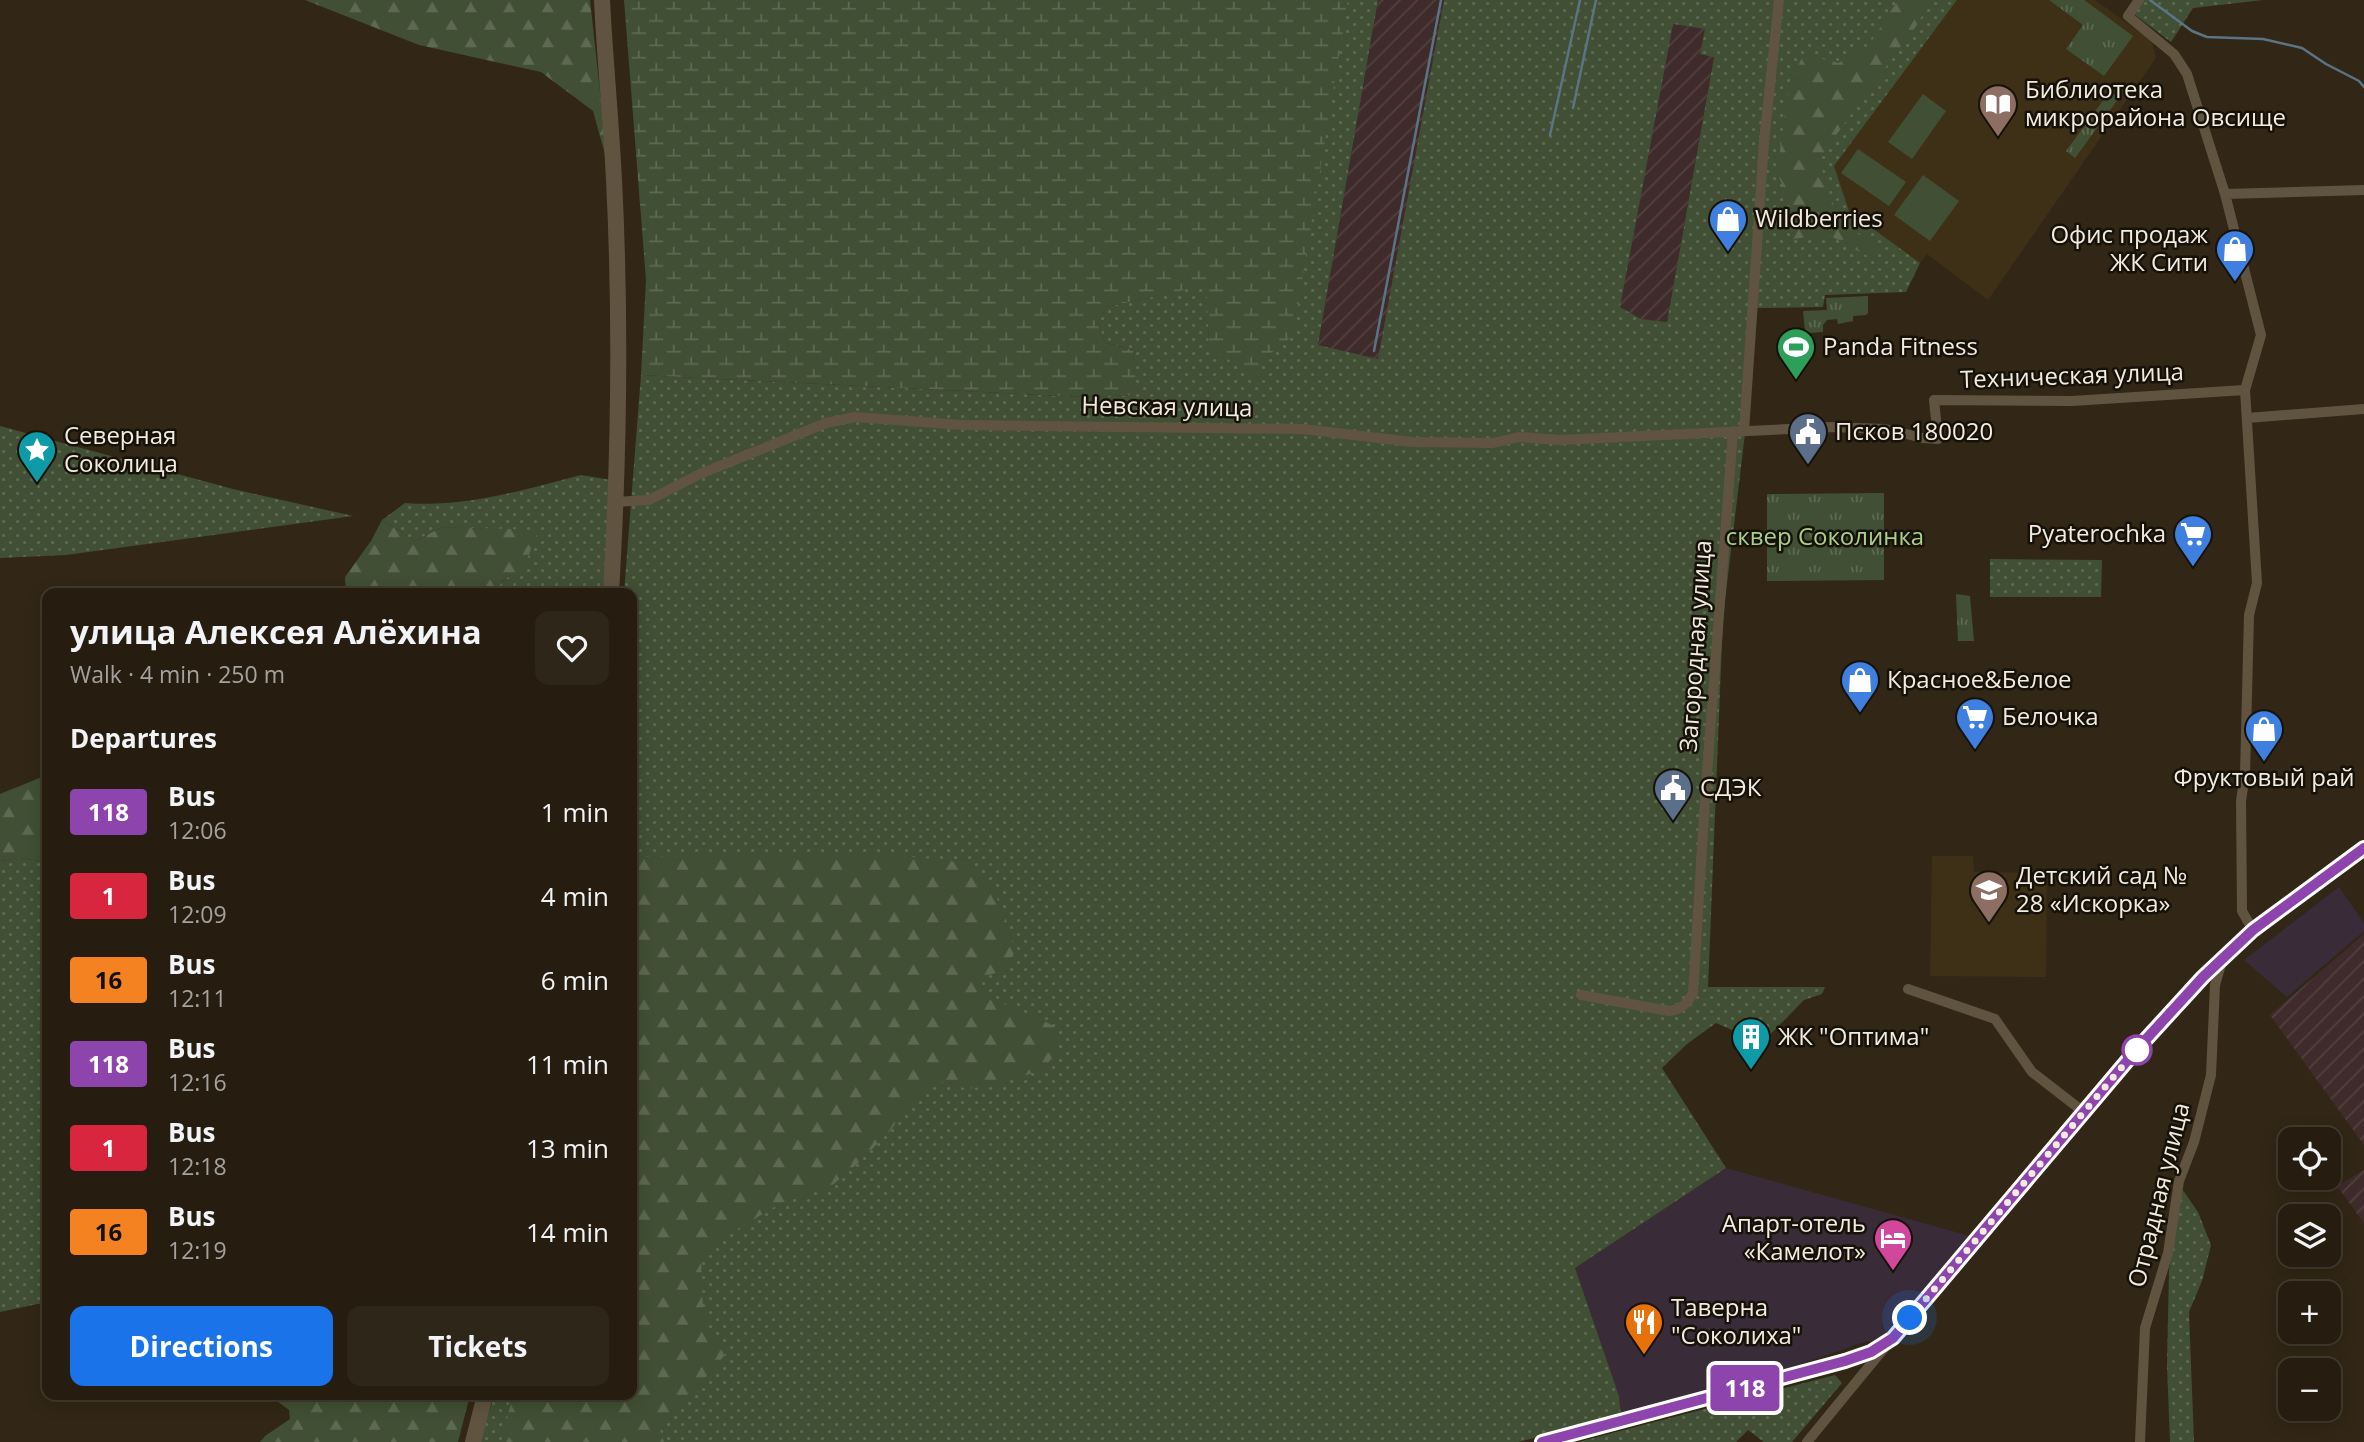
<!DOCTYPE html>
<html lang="en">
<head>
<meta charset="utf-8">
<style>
  :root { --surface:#261d10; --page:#2e2619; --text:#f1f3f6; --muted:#a4a29f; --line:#423b30; --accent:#1a73e8 }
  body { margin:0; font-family:"Open Sans",sans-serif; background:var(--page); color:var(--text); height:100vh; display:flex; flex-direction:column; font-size:26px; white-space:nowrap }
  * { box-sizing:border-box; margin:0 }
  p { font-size:23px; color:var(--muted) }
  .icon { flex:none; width:38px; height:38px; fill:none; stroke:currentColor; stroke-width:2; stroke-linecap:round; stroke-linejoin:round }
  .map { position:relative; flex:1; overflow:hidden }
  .side { position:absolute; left:42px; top:588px; width:595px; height:812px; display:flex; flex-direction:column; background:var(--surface); border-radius:14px; box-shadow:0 4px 18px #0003,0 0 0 2px var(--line) }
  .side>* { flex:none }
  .badge { padding:0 14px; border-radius:5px; font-size:24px; line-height:46px }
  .tools { position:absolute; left:2278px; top:1127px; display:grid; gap:14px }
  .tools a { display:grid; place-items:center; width:63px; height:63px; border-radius:14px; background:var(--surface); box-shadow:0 4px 18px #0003,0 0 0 2px var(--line); font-size:35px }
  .you { position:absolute; width:35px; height:35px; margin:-18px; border:5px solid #fff; border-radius:50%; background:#1a73e8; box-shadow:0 0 0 10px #1a73e833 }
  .map>.badge { position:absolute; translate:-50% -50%; box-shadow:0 0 0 4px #fff }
  h2 { padding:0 28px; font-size:26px; line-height:63px }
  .round { display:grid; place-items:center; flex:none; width:74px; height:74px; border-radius:14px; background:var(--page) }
  .headline { display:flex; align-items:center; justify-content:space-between; height:119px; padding:0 28px }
  h1 { font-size:33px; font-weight:700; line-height:52px }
  .primary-button { display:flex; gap:14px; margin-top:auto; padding:14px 28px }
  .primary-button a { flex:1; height:80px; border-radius:14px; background:var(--accent); color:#fff; font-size:28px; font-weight:700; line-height:80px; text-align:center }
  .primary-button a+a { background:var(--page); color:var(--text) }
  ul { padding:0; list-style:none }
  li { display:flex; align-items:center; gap:21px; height:84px; padding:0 28px }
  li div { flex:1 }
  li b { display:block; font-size:26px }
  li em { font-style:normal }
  li .badge { min-width:77px; font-weight:700; text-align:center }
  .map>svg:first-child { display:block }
  .commercial { fill:#392b38 }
  .industrial { fill:url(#industrial-furrows) }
  .built { fill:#3e2f17 }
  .grass { fill:url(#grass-dots); fill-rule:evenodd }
  .forest { fill:url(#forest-firs) }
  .wetland { fill:url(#wetland-marsh) }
  .park { fill:url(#park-tufts) }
  .garden { fill:#415034 }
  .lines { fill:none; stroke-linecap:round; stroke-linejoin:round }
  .stream { stroke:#5a7485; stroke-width:2.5 }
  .street { stroke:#605441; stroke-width:10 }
  .secondary { stroke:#605441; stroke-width:16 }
  .line-casing { stroke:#fff; stroke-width:16 }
  .line { stroke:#8e44ad; stroke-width:10 }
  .walk { stroke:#f2ebe0; stroke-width:7; stroke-dasharray:0 12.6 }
  .stop-dot { fill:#fff; stroke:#8e44ad; stroke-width:3.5 }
  .labels { text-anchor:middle; stroke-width:5; stroke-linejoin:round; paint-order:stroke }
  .poi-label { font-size:24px; fill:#f2ebe0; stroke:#161109; text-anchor:start }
  .street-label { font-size:24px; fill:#f2ebe0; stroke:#161109 }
  .park-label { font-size:24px; fill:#abce8b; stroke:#161109 }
</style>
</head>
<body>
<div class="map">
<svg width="2364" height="1442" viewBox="0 0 2364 1442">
  <defs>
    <pattern id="industrial-furrows" width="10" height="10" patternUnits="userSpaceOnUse" patternTransform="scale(1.75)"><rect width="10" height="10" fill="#3f2b2b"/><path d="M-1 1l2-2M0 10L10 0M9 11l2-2" fill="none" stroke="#52403f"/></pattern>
    <pattern id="grass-dots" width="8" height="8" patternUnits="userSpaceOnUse" patternTransform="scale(1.75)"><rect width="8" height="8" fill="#415034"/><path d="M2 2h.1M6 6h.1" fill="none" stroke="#5d6951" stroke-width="1.8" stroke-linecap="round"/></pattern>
    <pattern id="forest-firs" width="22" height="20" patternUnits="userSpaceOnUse" patternTransform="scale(1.75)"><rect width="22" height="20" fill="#415034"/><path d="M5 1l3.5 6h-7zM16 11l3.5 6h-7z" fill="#5d6951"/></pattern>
    <pattern id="wetland-marsh" width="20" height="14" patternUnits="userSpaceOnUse" patternTransform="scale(1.75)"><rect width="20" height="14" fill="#415034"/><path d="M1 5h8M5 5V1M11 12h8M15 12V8" fill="none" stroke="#5d6951"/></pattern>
    <pattern id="park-tufts" width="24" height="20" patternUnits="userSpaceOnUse" patternTransform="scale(1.75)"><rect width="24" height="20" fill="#415034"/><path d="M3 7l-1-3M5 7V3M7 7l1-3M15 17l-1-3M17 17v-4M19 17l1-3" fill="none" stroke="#5d6951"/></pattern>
  </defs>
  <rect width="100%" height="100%" fill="#322716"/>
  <!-- commercial -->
  <path class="commercial" d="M2339 887 2364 923V931L2287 997 2244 960Z
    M1726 1168 1970 1236 1883 1338 1858 1344 1735 1387 1621 1416 1619 1396 1575 1268Z"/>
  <!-- industrial -->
  <path class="industrial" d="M1378 0H1444L1379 360 1318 346Z
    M1672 24 1706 29 1700 53 1714 56 1667 322 1641 319 1620 307Z
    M2364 934V1145L2270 1015Z
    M2364 1170V1223L2337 1186Z"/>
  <!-- built -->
  <path class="built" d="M1957 0H2095L2152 41 2156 58 1988 300 1927 254 1920 263 1849 211 1834 166Z
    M1932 856H1973L1974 872 2047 873 2046 977 1930 976Z"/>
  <!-- grass -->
  <path class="grass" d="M1342 0H1378L1318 345 1378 359 1444 0H1957L1834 166 1849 211 1920 263 1906 292 1825 295 1823 307 1757 308 1746 425 1723 617 1708 987H1825L1822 994 1804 1000 1762 1043 1716 1023 1687 1044 1662 1068 1726 1168 1575 1268 1619 1396 1621 1416 1518 1442H480L494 1395H632V593H624L641 375 1082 397 1136 395 1133 350 1106 343 1097 323 1107 307 1207 284 1209 346ZM1673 24 1705 29 1700 54 1714 57 1667 322 1641 319 1620 307Z
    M2144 0H2263L2193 8 2171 42 2134 14Z
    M0 426 233 489 353 516 66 555 0 558Z
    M581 475 611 480 606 593H496C501 575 512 579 522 566 530 557 531 541 539 531L442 527 415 541 382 520 405 503C464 508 524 490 581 475Z
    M1990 559 2102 560 2101 597H1990Z
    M20 858 47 862V1302L0 1312V861Z
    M2182 1189 2198 1212 2211 1245 2202 1281 2189 1312 2194 1442H2170L2167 1365 2169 1271Z
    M1835 1375 1842 1383 1792 1442H1764L1748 1430 1736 1442H1578Z"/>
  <!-- forest -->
  <path class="forest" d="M305 0H590L608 165 593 111 541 72 419 45Z
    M1898 0H1929L1919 22 1831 142 1820 161C1822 171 1836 215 1841 220 1851 232 1870 240 1884 249L1871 258 1829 235 1790 239 1789 199 1777 173 1789 84 1804 54 1838 63 1869 45Z
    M382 520 415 541 442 527 540 530C531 541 531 556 523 566 513 579 501 574 496 593H346L345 577 371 541Z
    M47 775V862L20 858 0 861V794Z
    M862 853C881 855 959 859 971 866 995 882 1010 926 1015 952L1000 972 976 978 993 996 1012 1009 1035 1016 1057 1028 1059 1051 1040 1071 993 1085 968 1089 943 1082 919 1091 890 1131 855 1166 830 1187 781 1203 718 1241 701 1261 703 1310 710 1334 726 1353C707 1381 678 1399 659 1427L664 1442H501L513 1395H632V857Z
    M269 1395H470L458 1442H260L265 1436 290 1419 289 1410Z"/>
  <!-- wetland -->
  <path class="wetland" d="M624 0H1348L1293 336 1267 356 1256 379 1209 346 1206 285 1107 307 1097 323 1106 343 1133 350 1137 395 1082 397 641 375 646 280Z"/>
  <!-- park -->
  <path class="park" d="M2049 0H2084L2133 36 2104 76 2066 49 2083 25Z
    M2110 91 2119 98 2075 158 2066 151Z
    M1868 296V313L1866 315 1853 316V321L1838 324 1837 319 1827 320 1823 325V332L1808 333 1805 331 1803 311 1827 310 1826 298Z
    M1884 493V580L1767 581V494Z
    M1956 594 1970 596 1974 641H1958Z"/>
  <!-- garden -->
  <path class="garden" d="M1923 94 1946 111 1912 159 1888 142Z
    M1858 149 1906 182 1889 206 1841 173Z
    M1923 175 1959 201 1930 241 1894 215Z"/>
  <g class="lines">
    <!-- stream -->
    <path class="stream" d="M2150 0 2192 31 2207 37 2263 39 2302 48 2326 64 2359 81 2364 87
      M1573 108 1596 0
      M1550 135 1580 0
      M1374 351 1441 0"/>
    <!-- street -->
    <path class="street" d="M2139 0 2128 16 2174 54 2187 74 2225 194 2261 335 2245 390 2257 583 2249 615 2245 774 2241 801 2242 911 2253 930
      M2225 194 2364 190
      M2247 418 2364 409
      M1744 431 1764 142 1779 0
      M615 502 649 500 700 474 826 423 855 417 962 425 1303 429 1412 442 1493 443 1519 437 1560 440 1830 427 1885 429 1923 438 1938 439 1934 400 2072 401 2245 390
      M1908 989 1995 1019 2032 1072 2085 1113
      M1581 995 1669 1011C1681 1010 1688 1003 1693 993L1705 799 1733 431
      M1807 1442 1885 1347
      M2140 1442 2145 1328 2168 1253 2179 1181 2194 1142 2211 1075 2215 985 2222 961"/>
    <!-- secondary -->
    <path class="secondary" d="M602 0C605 60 611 120 614 180 621 317 619 456 611 593
      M473 1442 485 1395
      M1542 1442 1845 1361 1871 1352 1893 1338 2138 1048 2203 977 2253 930 2364 848"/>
  </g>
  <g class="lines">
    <defs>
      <path id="line" d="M1542 1442 1845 1361 1871 1352 1893 1338 2138 1048 2203 977 2253 930 2364 848"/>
    </defs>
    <!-- line casing -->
    <use href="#line" class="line-casing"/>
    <!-- line -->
    <use href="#line" class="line"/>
    <!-- walk -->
    <path class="walk" d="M1910 1318 2138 1048 2137 1050"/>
  </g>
  <!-- icons -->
  <defs>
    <symbol id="library-pin" viewBox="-11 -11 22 30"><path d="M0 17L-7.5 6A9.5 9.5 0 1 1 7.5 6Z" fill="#8d6e63" stroke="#161109"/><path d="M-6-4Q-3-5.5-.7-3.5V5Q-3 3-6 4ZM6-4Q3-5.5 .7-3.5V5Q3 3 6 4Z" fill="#fff"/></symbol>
    <symbol id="shop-pin" viewBox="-11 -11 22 30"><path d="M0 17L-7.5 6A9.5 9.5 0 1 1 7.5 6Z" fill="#3f7fe0" stroke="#161109"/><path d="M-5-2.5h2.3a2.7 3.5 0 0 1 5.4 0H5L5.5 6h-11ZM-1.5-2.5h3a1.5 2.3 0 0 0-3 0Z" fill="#fff"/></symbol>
    <symbol id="stadium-pin" viewBox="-11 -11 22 30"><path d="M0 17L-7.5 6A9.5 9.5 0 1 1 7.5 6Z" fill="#2e9e5b" stroke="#161109"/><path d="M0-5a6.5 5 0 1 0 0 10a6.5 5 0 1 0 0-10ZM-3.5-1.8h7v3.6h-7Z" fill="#fff"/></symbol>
    <symbol id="civic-pin" viewBox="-11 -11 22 30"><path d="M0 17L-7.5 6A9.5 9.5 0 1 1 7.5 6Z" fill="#5c6f8a" stroke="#161109"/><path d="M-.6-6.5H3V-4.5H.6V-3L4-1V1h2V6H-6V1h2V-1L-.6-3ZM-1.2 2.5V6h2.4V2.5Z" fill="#fff"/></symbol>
    <symbol id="sight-pin" viewBox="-11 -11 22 30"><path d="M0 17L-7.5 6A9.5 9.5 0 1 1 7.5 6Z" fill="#0f9aa8" stroke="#161109"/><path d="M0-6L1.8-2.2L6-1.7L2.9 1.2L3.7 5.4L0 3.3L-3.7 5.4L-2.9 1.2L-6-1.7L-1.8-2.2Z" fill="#fff"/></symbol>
    <symbol id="supermarket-pin" viewBox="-11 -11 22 30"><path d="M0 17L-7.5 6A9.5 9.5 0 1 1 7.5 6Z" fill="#3f7fe0" stroke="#161109"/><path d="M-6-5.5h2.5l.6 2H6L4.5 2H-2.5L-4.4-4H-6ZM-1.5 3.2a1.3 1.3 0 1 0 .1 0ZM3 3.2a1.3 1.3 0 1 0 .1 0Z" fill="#fff"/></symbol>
    <symbol id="school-pin" viewBox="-11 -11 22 30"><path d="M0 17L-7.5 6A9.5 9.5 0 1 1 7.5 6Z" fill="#8d6e63" stroke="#161109"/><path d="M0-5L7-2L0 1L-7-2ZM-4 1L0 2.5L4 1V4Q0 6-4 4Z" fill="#fff"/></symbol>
    <symbol id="building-pin" viewBox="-11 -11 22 30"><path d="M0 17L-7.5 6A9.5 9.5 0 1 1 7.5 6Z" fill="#0f9aa8" stroke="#161109"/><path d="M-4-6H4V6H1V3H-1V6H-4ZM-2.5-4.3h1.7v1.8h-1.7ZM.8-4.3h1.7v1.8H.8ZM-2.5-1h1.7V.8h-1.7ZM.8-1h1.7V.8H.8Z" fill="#fff"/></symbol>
    <symbol id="hotel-pin" viewBox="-11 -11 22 30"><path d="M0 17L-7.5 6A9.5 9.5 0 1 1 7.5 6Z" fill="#d1479c" stroke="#161109"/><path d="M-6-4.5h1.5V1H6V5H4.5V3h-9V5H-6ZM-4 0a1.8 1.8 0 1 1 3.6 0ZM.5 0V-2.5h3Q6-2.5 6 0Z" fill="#fff"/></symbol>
    <symbol id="restaurant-pin" viewBox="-11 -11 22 30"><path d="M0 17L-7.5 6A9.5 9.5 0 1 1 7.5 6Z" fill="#e8710a" stroke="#161109"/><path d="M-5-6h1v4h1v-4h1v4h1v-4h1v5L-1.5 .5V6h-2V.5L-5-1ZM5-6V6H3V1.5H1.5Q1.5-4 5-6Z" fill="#fff"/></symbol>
  </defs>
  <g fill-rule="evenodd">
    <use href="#library-pin" x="1976" y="82" width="44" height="60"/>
    <use href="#shop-pin" x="1706" y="197" width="44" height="60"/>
    <use href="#shop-pin" x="2213" y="227" width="44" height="60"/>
    <use href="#stadium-pin" x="1774" y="325" width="44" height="60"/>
    <use href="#civic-pin" x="1786" y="410" width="44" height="60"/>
    <use href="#sight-pin" x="15" y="428" width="44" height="60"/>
    <use href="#supermarket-pin" x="2171" y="512" width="44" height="60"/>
    <use href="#shop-pin" x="1838" y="658" width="44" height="60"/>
    <use href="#supermarket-pin" x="1953" y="695" width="44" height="60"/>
    <use href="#shop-pin" x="2242" y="707" width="44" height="60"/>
    <use href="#civic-pin" x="1651" y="766" width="44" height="60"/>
    <use href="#school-pin" x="1967" y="868" width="44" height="60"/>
    <use href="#building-pin" x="1729" y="1015" width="44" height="60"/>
    <use href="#hotel-pin" x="1871" y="1216" width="44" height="60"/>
    <use href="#restaurant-pin" x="1622" y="1300" width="44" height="60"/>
  </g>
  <!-- markers -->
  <circle class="stop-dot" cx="2137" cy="1050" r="14"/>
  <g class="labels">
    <!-- poi labels -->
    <g class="poi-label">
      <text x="2025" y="98">Библиотека<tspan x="2025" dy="28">микрорайона Овсище</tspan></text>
      <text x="1755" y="227">Wildberries</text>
      <text x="2208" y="243" text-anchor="end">Офис продаж<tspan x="2208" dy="28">ЖК Сити</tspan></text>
      <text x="1823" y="355">Panda Fitness</text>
      <text x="1835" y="440">Псков 180020</text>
      <text x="64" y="444">Северная<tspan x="64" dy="28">Соколица</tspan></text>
      <text x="2166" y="542" text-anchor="end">Pyaterochka</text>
      <text x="1887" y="688">Красное&amp;Белое</text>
      <text x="2002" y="725">Белочка</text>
      <text x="2264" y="786" text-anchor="middle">Фруктовый рай</text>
      <text x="1700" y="796">СДЭК</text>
      <text x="2016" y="884">Детский сад №<tspan x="2016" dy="28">28 «Искорка»</tspan></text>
      <text x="1778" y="1045">ЖК "Оптима"</text>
      <text x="1866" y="1232" text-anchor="end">Апарт-отель<tspan x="1866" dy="28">«Камелот»</tspan></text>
      <text x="1671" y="1316">Таверна<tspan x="1671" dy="28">"Соколиха"</tspan></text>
    </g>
    <!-- street labels -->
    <g class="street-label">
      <text transform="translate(2072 376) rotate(-2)" y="8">Техническая улица</text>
      <text transform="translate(1167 407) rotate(1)" y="8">Невская улица</text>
      <text transform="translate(1696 646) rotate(-86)" y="8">Загородная улица</text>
      <text transform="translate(2159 1195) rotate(-76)" y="8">Отрадная улица</text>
    </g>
    <!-- park labels -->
    <g class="park-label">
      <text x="1825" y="545">сквер Соколинка</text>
    </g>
  </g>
</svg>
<div class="tools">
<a><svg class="icon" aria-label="locate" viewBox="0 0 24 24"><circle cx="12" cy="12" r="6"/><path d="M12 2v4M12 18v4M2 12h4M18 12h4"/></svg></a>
<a><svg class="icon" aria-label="layers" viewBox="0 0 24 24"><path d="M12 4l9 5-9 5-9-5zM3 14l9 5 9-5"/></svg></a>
<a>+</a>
<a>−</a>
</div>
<div class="you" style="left:1910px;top:1318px"></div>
<b class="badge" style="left:1745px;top:1388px;background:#8e44ad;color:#fff">118</b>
<section class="side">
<div class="headline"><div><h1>улица Алексея Алёхина</h1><p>Walk · 4 min · 250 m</p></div><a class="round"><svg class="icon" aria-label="heart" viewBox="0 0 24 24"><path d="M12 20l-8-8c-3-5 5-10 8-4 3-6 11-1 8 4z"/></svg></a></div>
<h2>Departures</h2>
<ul>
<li><span class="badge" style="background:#8e44ad;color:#fff">118</span><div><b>Bus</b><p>12:06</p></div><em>1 min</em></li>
<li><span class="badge" style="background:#d7263d;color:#fff">1</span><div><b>Bus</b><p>12:09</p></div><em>4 min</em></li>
<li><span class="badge" style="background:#f58220;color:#111">16</span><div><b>Bus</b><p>12:11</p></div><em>6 min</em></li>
<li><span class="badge" style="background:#8e44ad;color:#fff">118</span><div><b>Bus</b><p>12:16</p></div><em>11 min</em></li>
<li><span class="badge" style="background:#d7263d;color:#fff">1</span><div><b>Bus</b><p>12:18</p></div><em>13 min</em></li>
<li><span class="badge" style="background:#f58220;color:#111">16</span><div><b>Bus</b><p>12:19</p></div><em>14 min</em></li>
</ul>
<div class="primary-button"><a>Directions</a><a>Tickets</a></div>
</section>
</div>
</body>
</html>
